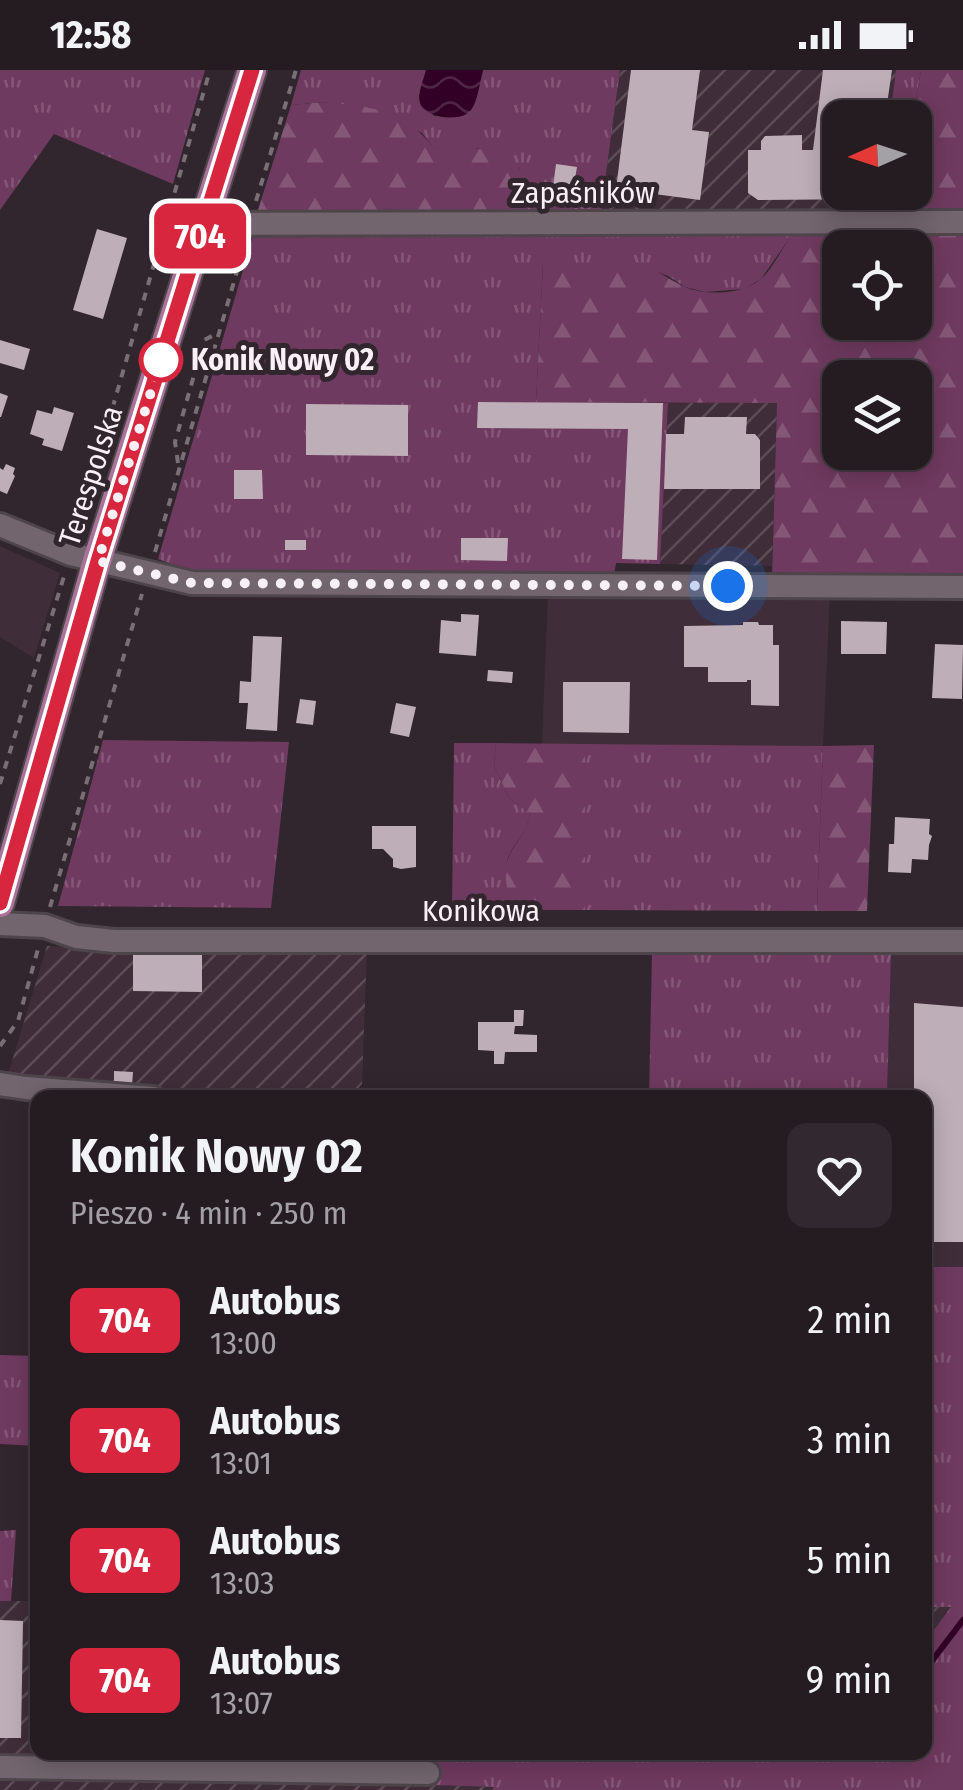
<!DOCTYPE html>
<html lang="pl">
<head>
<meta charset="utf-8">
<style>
  :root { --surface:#251c22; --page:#31292f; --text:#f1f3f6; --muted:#a3a1a5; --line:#423a40 }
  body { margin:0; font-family:"Fira Sans Condensed",sans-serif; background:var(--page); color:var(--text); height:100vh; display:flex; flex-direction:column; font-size:38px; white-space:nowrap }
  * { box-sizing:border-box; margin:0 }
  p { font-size:32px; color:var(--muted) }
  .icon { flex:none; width:55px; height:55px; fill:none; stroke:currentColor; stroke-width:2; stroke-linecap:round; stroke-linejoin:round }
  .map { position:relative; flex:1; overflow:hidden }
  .details { position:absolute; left:30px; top:1020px; width:902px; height:670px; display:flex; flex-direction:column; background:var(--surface); border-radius:20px; box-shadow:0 5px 25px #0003,0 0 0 2px var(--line) }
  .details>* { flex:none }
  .badge { padding:0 20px; border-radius:15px; font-size:35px; line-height:65px }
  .needle { width:65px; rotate:267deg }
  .buttons { position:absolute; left:822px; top:30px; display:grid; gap:20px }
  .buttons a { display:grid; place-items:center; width:110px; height:110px; border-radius:20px; background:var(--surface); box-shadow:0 5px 25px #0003,0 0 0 2px var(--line); font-size:50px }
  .you { position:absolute; width:50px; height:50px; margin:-25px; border:8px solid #fff; border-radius:50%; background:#1a73e8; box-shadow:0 0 0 15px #1a73e833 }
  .map>.badge { position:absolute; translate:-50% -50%; box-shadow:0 0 0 5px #fff }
  .round { display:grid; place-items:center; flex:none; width:105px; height:105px; border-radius:20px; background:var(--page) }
  .head { display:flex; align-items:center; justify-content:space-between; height:170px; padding:0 40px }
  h1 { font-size:48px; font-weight:700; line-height:75px }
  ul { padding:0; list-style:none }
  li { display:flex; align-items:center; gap:30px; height:120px; padding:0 40px }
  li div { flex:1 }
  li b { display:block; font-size:38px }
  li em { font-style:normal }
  li .badge { min-width:110px; font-weight:700; text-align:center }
  .status { display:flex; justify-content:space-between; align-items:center; height:70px; padding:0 50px; background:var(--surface); direction:ltr }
  .status svg { height:28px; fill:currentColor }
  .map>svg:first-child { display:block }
  .built { fill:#3f2e39 }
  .industrial { fill:url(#industrial-furrows) }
  .grass { fill:url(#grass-tufts) }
  .forest { fill:url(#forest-firs); fill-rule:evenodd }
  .water { fill:url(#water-waves) }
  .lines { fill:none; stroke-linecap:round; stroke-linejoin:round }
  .stream { stroke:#320027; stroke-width:6 }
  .building { fill:#bdaeb7 }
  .minor-casing { stroke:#4e454b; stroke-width:28 }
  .major-casing { stroke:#4e454b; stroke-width:32 }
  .path { stroke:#796f75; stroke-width:4; stroke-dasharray:8 8; stroke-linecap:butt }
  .minor { stroke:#72656d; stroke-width:22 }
  .major { stroke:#ab7399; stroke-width:28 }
  .line-casing { stroke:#fff; stroke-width:22 }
  .line { stroke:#d7263d; stroke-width:15 }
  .walk { stroke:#f8f0f5; stroke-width:10; stroke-dasharray:0 18 }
  .stop-dot { fill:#fff; stroke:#d7263d; stroke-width:5 }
  .labels { text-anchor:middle; stroke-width:10; stroke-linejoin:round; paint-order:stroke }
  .street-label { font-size:30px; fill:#f8f0f5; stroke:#31262d }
  .stop-label { font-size:30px; font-weight:bold; fill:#f8f0f5; stroke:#31262d; text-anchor:start }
</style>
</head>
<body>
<div class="status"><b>12:58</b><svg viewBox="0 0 49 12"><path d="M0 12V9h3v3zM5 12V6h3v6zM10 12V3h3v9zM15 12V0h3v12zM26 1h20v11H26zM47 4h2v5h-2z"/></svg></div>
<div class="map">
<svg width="963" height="1720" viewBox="0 0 963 1720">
  <defs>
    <pattern id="industrial-furrows" width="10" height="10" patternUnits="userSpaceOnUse" patternTransform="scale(2.5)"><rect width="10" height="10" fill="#3f2e39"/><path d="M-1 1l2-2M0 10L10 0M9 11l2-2" fill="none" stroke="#5c4d56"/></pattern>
    <pattern id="grass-tufts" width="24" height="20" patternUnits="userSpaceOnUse" patternTransform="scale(2.5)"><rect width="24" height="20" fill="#6f3a5f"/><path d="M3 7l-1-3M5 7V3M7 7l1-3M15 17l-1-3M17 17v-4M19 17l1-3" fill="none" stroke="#845777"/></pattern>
    <pattern id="forest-firs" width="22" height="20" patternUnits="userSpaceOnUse" patternTransform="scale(2.5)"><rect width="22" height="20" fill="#6f3a5f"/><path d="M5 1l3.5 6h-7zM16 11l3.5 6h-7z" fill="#845777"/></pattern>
    <pattern id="water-waves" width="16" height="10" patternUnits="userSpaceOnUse" patternTransform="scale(2.5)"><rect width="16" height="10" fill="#320027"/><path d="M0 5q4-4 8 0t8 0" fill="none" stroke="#502647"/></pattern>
  </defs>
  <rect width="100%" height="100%" fill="#31262d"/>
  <!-- built -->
  <path class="built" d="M0 476 60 503 34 588 0 567Z
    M548 522 649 527H664L667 523 830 524 823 676 542 674Z
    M963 884V1197H925V1028H887L891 885Z"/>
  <!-- industrial -->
  <path class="industrial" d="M620 0H896L890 47 840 48V122L880 123 877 141H601Z
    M668 333H777L772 496 660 494Z
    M47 876 133 880 367 881 362 1014 351 1027 273 1024V1027H239L28 1014 9 1001Z
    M0 1531H37L38 1682 62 1683 61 1686 0 1685Z
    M925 1537H952L925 1572Z
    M218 1682 841 1683 834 1692 218 1687Z
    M0 1711 432 1715 496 1717 492 1720H0Z"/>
  <!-- grass -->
  <path class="grass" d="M0 0H205L173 114 54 64 0 140Z
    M301 0H426L419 27 434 46C442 46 453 48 461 46 476 42 479 14 483 0H620L601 141H528L519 98 480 78 452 79 433 77 422 63 368 39 324 32 291 35Z
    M896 0H921L913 47 890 48Z
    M880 123H901L899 140 877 141Z
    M794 162 761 209 744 219 705 222 685 217 668 206 635 193H543L536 332 668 333 660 494 616 493 614 505 195 503 158 489 254 163 544 167Z
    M103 670 289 672 271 838 58 836Z
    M454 673H496L494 696 509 728 530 743C526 768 515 769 508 788 503 803 510 825 511 840H452Z
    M585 674 823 676 817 841 585 840Z
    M652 884 891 885 887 1027H649Z
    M925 1197H963V1720H492L494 1717 432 1715 431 1689 834 1692 841 1683 925 1682V1572L951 1537H925Z
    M0 1285 37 1286V1376L0 1374Z
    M16 1460 11 1531H0V1461Z"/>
  <!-- forest -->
  <path class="forest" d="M921 0H963V140H899L901 123 915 122V48L913 47Z
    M324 32C370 37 402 38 433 77 459 80 507 70 520 101 524 113 525 128 528 141L258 140 291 35Z
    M963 160V508L772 506 777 333 536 332 543 193H635C655 197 667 209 685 217 706 226 744 225 762 208 774 197 783 176 794 162ZM840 178H915V252H840ZM840 308H915V382H840Z
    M496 673 585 674V840H511C509 825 502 803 508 789 515 770 526 767 530 743L509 728 494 696Z
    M874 675 867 841H817L823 676Z"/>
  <!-- water -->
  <path class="water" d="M426 0H483C480 11 478 31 471 40 461 53 425 48 420 33 417 23 424 9 426 0Z"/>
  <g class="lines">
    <!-- stream -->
    <path class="stream" d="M925 1600 963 1550"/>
  </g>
  <!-- building -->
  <path class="building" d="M631 0H700L692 60 709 62 700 130 616 119Z
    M823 0H892L885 48H840V122H875L874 129 758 130 748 123V80H761V71L765 66 802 65V80H813Z
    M556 94 577 97 573 121 553 117Z
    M97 159 127 168 103 249 73 240Z
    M0 270 30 279 24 300 0 293Z
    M0 323 8 326 1 347H0Z
    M478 332 663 333 657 490 622 489 628 359 477 358Z
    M306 334 408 335V386L306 385Z
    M54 337 74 343 62 381 42 375 44 369 30 364 37 340 52 344Z
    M685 347H747L746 364H755L760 370V419H664L666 364H684Z
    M6 394 15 398 13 404 15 406 7 424 0 421V398L3 400Z
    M234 400H262L263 429H234Z
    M461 468H508L507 491 461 490Z
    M285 470H306V480H285Z
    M461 544 479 545 476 586 439 583 441 550 461 552Z
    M841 551 887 552 886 584H841Z
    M743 552H758L759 555H773V575H779V636L751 635V610H747V612H708V597H684V556L743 555Z
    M253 566 282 567 277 661 246 659 248 633H239L240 611 251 612Z
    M935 574 963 575 962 629 932 628Z
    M488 600 513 602 512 613 487 611Z
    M563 612H630L629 663 563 662Z
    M300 629 316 631 313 655 296 653Z
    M396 633 416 637 409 667 390 663Z
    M895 747 930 749 929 764 932 766 929 775 928 790 912 789 911 803 888 802 889 774H894Z
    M372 756H416V797L401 799 393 797V789L383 779H372Z
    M133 880 202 881V922L133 921Z
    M914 933 963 937V1172H925V1028H914Z
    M514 940H524L523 956H515L514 964 537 965V982H505L504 994H494V981L478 980V952H514Z
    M114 1001 133 1002 132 1015 114 1013Z
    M0 1550 23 1551 21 1668H0Z"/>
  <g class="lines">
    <defs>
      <path id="minor" d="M204 154 963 152
        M0 455 71 484 192 513 963 517
        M0 854 45 856 76 867 114 871H963
        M0 1014 26 1018 153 1028
        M0 1697 428 1703"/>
      <path id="major" d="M0 833 97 491 252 0"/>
    </defs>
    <!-- minor casing -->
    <use href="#minor" class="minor-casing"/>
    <!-- major casing -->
    <use href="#major" class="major-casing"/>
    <!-- path -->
    <path class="path" d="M256 131 296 0
      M178 393 175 372 204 270 220 262
      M77 461 210 0
      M155 482 245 174
      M0 714 65 503
      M50 837 142 524
      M0 976 18 951 38 879"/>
    <!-- minor -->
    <use href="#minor" class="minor"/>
    <!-- major -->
    <use href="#major" class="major"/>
  </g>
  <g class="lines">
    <defs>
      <path id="line" d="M0 833 98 491 252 0"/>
    </defs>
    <!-- line casing -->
    <use href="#line" class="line-casing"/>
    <!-- line -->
    <use href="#line" class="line"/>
    <!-- walk -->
    <path class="walk" d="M161 290 98 491 192 513 728 516"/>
  </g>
  <!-- markers -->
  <circle class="stop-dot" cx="161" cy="290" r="20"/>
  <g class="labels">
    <!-- street labels -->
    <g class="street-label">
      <text x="583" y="133">Zapaśników</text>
      <text transform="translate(91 406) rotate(-72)" y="10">Terespolska</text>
      <text x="481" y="851">Konikowa</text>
    </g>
    <!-- stop labels -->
    <g class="stop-label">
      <text x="191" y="300">Konik Nowy 02</text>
    </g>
  </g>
</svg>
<div class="buttons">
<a><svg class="needle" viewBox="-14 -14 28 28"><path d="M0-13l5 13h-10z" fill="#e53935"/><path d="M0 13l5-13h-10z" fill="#a3a1a5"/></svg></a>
<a><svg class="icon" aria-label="locate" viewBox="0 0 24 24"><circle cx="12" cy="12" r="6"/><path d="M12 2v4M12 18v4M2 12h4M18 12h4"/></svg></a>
<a><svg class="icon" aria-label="layers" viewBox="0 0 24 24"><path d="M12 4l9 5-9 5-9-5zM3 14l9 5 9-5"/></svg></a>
</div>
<div class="you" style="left:728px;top:516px"></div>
<b class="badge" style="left:200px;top:166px;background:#d7263d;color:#fff">704</b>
<section class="details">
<div class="head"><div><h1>Konik Nowy 02</h1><p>Pieszo · 4 min · 250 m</p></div><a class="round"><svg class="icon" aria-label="heart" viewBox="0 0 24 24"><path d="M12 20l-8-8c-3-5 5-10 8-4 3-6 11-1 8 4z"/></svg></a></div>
<ul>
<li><span class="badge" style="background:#d7263d;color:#fff">704</span><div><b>Autobus</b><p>13:00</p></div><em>2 min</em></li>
<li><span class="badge" style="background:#d7263d;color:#fff">704</span><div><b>Autobus</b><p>13:01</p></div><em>3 min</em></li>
<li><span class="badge" style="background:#d7263d;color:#fff">704</span><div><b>Autobus</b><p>13:03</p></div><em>5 min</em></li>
<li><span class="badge" style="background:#d7263d;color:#fff">704</span><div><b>Autobus</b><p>13:07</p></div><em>9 min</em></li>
</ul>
</section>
</div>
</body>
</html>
